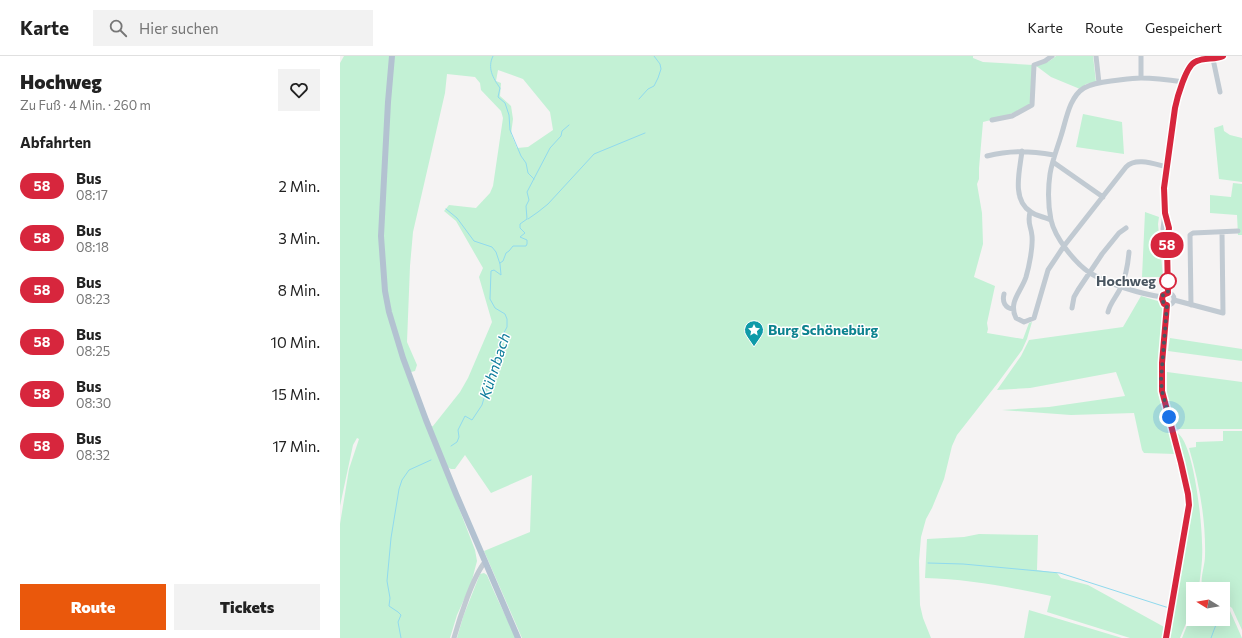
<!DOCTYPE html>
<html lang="de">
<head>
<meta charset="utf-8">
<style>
  :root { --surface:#fff; --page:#f2f2f2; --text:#222; --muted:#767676; --line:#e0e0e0; --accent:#ea580c }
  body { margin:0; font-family:Commissioner,sans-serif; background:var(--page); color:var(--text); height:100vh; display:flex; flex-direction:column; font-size:15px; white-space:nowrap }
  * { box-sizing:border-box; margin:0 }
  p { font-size:13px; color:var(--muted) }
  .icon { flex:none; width:22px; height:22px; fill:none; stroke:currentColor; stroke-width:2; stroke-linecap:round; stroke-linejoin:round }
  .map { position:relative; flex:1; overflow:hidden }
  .side { display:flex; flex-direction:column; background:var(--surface); width:340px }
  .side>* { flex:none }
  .badge { padding:0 8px; border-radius:13px; font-size:14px; line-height:26px }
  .needle { width:26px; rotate:281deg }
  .fabs { position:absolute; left:846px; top:526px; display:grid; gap:8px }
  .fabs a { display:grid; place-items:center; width:44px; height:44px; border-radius:0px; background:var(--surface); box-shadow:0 4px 16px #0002; font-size:20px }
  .you { position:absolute; width:20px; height:20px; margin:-10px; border:3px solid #fff; border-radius:50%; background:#1a73e8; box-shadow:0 0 0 6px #1a73e833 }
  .map>.badge { position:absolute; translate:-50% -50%; box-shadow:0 0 0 2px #fff }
  h2 { padding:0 20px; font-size:15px; line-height:36px }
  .round { display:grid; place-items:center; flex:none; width:42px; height:42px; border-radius:0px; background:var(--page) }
  .summary { display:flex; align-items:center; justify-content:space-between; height:68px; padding:0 20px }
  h1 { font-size:19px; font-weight:800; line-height:30px }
  .button { display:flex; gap:8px; margin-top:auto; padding:8px 20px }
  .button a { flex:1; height:46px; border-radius:0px; background:var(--accent); color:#fff; font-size:16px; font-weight:800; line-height:46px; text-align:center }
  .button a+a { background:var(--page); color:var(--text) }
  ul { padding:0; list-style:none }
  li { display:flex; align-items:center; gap:12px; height:52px; padding:0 20px }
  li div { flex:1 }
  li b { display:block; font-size:15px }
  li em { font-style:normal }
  li .badge { min-width:44px; font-weight:700; text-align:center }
  header { display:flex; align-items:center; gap:24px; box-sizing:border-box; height:56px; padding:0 20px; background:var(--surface); border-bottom:1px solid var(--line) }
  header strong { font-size:19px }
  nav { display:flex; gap:22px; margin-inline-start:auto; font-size:14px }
  .search { width:280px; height:36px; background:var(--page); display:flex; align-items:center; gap:10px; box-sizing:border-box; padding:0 14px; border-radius:0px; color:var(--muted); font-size:15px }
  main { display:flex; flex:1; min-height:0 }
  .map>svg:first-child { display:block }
  .green { fill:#c3f1d5; fill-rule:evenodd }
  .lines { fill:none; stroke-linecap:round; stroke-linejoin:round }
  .stream { stroke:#90daee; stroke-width:1 }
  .minor { stroke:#c1cad2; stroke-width:5 }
  .major { stroke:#b3c2d1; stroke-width:6 }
  .line-casing { stroke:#fff; stroke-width:9 }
  .line { stroke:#d7263d; stroke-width:6 }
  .walk { stroke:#4a5661; stroke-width:4; stroke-dasharray:0 7.2 }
  .stop-dot { fill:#fff; stroke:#d7263d; stroke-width:2 }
  .labels { text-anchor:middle; stroke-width:3; stroke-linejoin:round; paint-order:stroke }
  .stop-label { font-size:14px; font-weight:bold; fill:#4a5661; stroke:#fff; text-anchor:end }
  .culture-label { font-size:14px; font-weight:bold; fill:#0d838f; stroke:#fff; text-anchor:start }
  .water-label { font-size:15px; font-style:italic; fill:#0c7c9b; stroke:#fff }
</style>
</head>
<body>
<header>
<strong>Karte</strong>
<div class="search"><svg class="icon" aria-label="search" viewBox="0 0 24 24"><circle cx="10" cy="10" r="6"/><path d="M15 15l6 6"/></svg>Hier suchen</div>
<nav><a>Karte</a><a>Route</a><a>Gespeichert</a></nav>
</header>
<main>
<section class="side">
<div class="summary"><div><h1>Hochweg</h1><p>Zu Fuß · 4 Min. · 260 m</p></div><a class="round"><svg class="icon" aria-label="heart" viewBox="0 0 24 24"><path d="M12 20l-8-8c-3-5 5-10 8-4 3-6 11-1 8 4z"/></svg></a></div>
<h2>Abfahrten</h2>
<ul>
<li><span class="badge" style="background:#d7263d;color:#fff">58</span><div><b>Bus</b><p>08:17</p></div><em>2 Min.</em></li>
<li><span class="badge" style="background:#d7263d;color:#fff">58</span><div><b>Bus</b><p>08:18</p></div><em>3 Min.</em></li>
<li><span class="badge" style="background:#d7263d;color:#fff">58</span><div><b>Bus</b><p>08:23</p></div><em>8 Min.</em></li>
<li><span class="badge" style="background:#d7263d;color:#fff">58</span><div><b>Bus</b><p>08:25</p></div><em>10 Min.</em></li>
<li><span class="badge" style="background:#d7263d;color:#fff">58</span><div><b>Bus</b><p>08:30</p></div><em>15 Min.</em></li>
<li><span class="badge" style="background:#d7263d;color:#fff">58</span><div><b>Bus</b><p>08:32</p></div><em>17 Min.</em></li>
</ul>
<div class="button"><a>Route</a><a>Tickets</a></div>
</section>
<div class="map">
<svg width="902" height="582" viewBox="0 0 902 582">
  <rect width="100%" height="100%" fill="#f5f3f3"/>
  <!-- green -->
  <path class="green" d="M4 0H633V2L643 6 693 9 691 48C676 57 660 62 643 66L639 112V123L637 128 642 157 643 188 634 221 655 230 647 267 648 273 647 277 683 283 689 267 692 266 687 283 682 294 657 328 617 379 612 390 604 423 592 452 586 463 581 481 579 505 580 549 583 562 591 582H182L144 495 190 476 192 419 151 437 125 399 115 413H111L107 411 117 447 135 494 137 505 131 528 117 559 110 582H0V468L9 413 19 383 17 382 13 389 0 450V7ZM158 14 183 23 210 56 213 74 188 91 177 92 171 78 173 63 171 50 160 40 161 27 156 25ZM107 18 135 21 140 27 141 34 161 55 163 62 153 130 150 137 136 152 109 149 104 155 116 165 143 212 139 221 152 266 128 322 120 336 93 370 89 371 67 317 75 315 77 309 67 286 70 210 73 176 105 37Z
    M716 0H753L756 26 746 28 740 33 711 21 695 9C703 8 710 6 716 0Z
    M743 58 782 66 784 98 736 91Z
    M883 69 884 75 890 79 902 82V126L879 123 874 72Z
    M893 127 902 128V179H898L897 159 870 157V139L891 141Z
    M805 156 819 161 818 168 823 221H802Z
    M801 240 821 246 825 253 819 307 818 321 820 342 836 398 804 397 802 394 794 357 731 359 662 354 709 351 785 340 776 316 690 332 657 334 681 300 689 284 783 271Z
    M830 282 902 293V305L828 295Z
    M827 316 902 326V373H836L827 344Z
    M883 375H902V574L892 552 883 545V533H863C859 524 865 510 865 500 866 464 859 426 849 392L856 391V386L883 385Z
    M836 376C854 384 862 468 862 487 863 502 861 516 859 530L858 533H853V550L840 582H828L848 473 850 451 835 378Z
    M639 478 698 479 697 514 717 517 721 522 748 529 826 572 824 582H790L707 556 711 540C669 531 628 523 585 522L587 483 624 481Z
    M144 517 147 519C156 541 166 561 176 582H117L123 561 140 518Z
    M883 546 890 555 902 582H842L853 555V563H883Z
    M689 554 782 582H684Z"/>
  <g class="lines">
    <!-- stream -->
    <path class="stream" d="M153 0C147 12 153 22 160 32L158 41 165 47 169 59 170 74 181 100 186 107 188 117 194 123
      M299 43 308 33 314 30 318 22 321 13 320 8 314 0
      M106 153 117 162 134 185 152 191 156 196 160 208 161 219 154 214 151 215 150 243 155 252 165 258 167 263V271L159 286 158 303 152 314 142 349 132 364 125 360 118 374 119 381 117 386 111 390
      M188 163 198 156 208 148 254 98 305 77
      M160 207 163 205 166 197 169 195 173 190H186L187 188V184L180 181 185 177 180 172V168L187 163 186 150 189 144 187 136 210 92 221 80 222 75 229 69
      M588 507 623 508 720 517 829 552
      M61 582 58 566 61 559 58 556 49 550 50 542 47 525 51 482 59 433 62 424 69 414 91 404
      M871 582 877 566 875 563"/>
    <!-- minor -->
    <path class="minor" d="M756 0 759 27
      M801 0V22
      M873 3 880 36
      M652 64 672 60 692 49 694 9 705 5 712 0
      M682 95C680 113 671 144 691 156 696 160 705 161 711 164
      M647 100C671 94 690 95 714 99
      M713 106 763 141
      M690 156C687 168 691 169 692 180 693 191 689 211 686 221 681 236 668 246 676 262L684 266 694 262 708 214 724 190 786 111C796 101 814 108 827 111
      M826 160 829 172 827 189 828 237
      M827 189 823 173 825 157V132L833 64 837 43 852 7 859 4 883 0
      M822 243a6 6 0 1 1 12 0a6 6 0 1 1-12 0Z
      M664 238C662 246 665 252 673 253
      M822 241C801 238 768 228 750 217 735 207 715 182 711 164 708 149 708 132 710 118 712 105 717 93 721 80 726 65 729 41 744 32 753 27 762 26 771 25 781 24 791 22 801 22 815 22 830 24 844 26
      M834 244 883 257 882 176
      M851 249 850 179 853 177 898 175
      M732 252 734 241 738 234 762 198 779 177 786 172
      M768 256C770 247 777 240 781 231 786 220 788 208 789 196
      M114 582C119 564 133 520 145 506
      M826 582 849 449C846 422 838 395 831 368 828 357 824 346 822 335 818 307 827 278 827 249"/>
    <!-- major -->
    <path class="major" d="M52 0 48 46 41 180 45 235 49 256 63 302 86 364 116 438 178 582"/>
  </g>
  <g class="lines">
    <defs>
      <path id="line" d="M826 582 849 449 848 438 841 407 822 335V307L827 249 824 248 822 243 823 239 828 237 827 189 829 172 825 157 824 132 835 52C837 42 846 10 855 6 863 1 875 4 883 0"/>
    </defs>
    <!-- line casing -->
    <use href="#line" class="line-casing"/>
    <!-- line -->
    <use href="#line" class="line"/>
    <!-- walk -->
    <path class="walk" d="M828 225V223V237L823 239 822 243 824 248 827 249 821 324 822 335 829 361"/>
  </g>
  <!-- icons -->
  <defs>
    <symbol id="sight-pin" viewBox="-11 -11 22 30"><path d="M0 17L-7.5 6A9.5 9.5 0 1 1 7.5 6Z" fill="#0f9aa8" stroke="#fff"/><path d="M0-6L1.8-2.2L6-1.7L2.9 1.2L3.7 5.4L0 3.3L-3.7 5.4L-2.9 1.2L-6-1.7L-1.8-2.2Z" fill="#fff"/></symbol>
  </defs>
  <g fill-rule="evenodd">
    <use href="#sight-pin" x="403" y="263" width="22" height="30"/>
  </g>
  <!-- markers -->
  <circle class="stop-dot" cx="828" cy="225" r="8"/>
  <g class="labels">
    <!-- stop labels -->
    <g class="stop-label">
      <text x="816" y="230">Hochweg</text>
    </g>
    <!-- culture labels -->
    <g class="culture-label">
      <text x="428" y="279">Burg Schönebürg</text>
    </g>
    <!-- water labels -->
    <g class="water-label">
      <text transform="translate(155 310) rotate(-72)" y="5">Kühnbach</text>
    </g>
  </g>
</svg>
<div class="fabs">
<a><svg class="needle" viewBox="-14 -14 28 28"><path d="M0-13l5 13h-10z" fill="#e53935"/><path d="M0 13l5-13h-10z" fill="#767676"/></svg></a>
</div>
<div class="you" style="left:829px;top:361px"></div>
<b class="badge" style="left:827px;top:189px;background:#d7263d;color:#fff">58</b>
</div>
</main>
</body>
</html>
